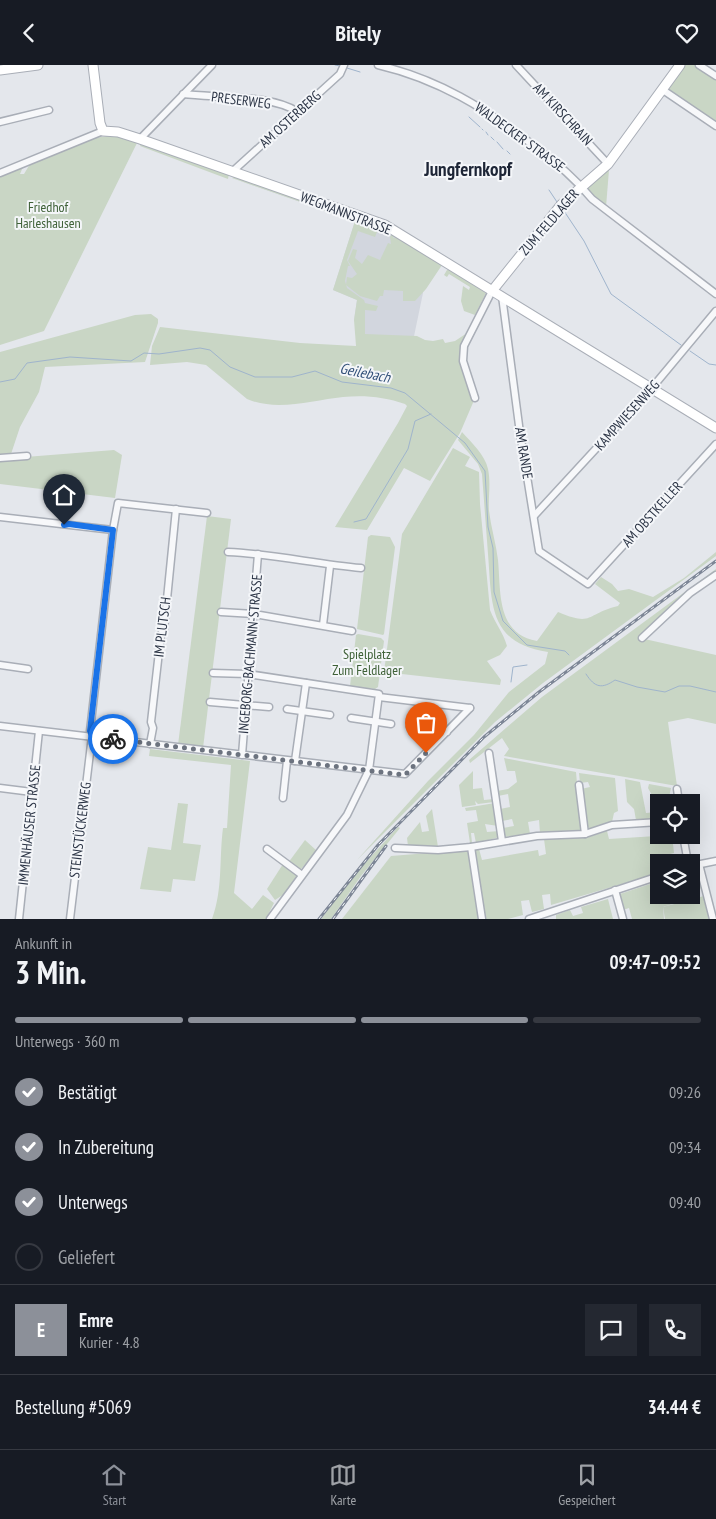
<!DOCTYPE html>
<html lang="de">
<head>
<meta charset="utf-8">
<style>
	:root { --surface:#171b24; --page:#242831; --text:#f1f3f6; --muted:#9ea1a6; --line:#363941; --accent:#8c9099 }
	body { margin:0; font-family:"PT Sans Narrow",sans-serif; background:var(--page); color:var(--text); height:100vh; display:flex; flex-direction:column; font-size:19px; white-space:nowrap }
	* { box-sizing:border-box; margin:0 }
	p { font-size:16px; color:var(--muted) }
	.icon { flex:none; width:28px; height:28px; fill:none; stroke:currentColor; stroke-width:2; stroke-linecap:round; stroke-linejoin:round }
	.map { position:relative; height:854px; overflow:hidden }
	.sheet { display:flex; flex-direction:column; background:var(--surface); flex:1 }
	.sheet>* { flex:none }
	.tools { position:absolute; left:650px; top:729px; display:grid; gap:10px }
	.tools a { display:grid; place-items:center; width:50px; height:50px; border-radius:0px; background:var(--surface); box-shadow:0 5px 20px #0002; font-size:25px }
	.pin { position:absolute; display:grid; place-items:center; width:42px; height:42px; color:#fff; margin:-51px -21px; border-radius:50% 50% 50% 0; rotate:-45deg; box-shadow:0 0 5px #0007 }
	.pin .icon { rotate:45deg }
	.courier { position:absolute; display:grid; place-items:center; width:50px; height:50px; margin:-25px; border:4px solid #1a73e8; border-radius:50%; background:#fff; color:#222; box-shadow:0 1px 6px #0007 }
	.summary em { font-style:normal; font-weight:800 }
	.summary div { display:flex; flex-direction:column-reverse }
	.summary { display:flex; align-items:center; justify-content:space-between; height:85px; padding:0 15px }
	h1 { font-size:32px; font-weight:800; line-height:38px }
	.bar { display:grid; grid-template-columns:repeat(4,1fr); gap:8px 5px; align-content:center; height:60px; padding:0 15px }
	.bar i { height:6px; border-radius:4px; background:var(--line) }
	.bar .on { background:var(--accent) }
	.bar p { grid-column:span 4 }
	.line { display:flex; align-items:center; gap:12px; padding:0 15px; border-top:1px solid var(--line) }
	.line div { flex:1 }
	.round { display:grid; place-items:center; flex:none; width:52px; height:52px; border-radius:0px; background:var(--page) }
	ol { padding:0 15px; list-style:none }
	li { display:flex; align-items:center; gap:15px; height:55px }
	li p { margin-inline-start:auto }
	li .icon { padding:5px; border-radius:50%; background:var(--accent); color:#fff; stroke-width:4 }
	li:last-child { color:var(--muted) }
	li i { width:28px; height:28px; border:2px solid var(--line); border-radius:50% }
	header { display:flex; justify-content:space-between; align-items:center; height:65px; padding:0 15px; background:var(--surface); font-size:22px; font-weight:800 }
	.tab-bar { display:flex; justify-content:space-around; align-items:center; height:70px; border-top:1px solid var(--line); background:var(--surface); font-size:14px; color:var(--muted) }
	.tab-bar a { display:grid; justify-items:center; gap:2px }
	.tab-bar .on { color:var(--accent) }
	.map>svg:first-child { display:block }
</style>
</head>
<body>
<header><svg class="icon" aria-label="back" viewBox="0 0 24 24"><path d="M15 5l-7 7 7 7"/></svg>Bitely<svg class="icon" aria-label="heart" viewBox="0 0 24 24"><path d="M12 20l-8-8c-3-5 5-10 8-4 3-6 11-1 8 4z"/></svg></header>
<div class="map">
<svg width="716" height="854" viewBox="0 0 716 854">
	<rect width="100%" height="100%" fill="#e4e7ec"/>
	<polygon fill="#d2d6de" points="232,113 379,162 398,172 423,228 413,276 364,274 354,255 357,235 333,225 355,156"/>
	<g fill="#c9d6c5">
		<polygon points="681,0 697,0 716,11 716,61 665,26"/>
		<polygon points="107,71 120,72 137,78 44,266 0,280 0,111 23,102 20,109 24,109 30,99 95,73"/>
		<polygon points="141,79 229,109 228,114 140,81"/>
		<polygon points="609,105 606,142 591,129 585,121"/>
		<path d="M234,112L361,156L360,159L363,160L365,157L366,161L370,162L371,159L373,160L372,163L376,165L377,161L379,162L375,172L358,166L347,195L350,201H348L345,216L347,223L364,235L365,238L378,241L376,246L365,245V269L417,271L425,275L433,276L443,274L445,278L455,276L467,268C456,286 470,314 475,333L460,368L430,416L404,403L367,465L335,462L398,358L407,341L405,339C385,332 365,330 343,332C313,335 277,347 247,334L206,300L187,297L150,300L152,281L160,262L300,278L356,281L354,255L357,235L333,225L355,156L232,113Z"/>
		<polygon points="392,169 395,170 393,173 398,172 442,200 426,224 415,236 403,236 403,226 384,225 383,231 380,231 377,236 360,231 346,220 347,212 352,213 357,209 348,196 353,184 357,185 355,193 362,199 368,190 380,195 388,178 391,179 390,172"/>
		<polygon points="447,205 450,205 486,228 475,250 464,246 461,236 463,221 469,225 470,222 449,209 447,212 444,210"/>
		<polygon points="151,249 158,254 158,258 145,297 45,302 39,327 20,362 11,389 0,390 0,287 135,250"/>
		<path d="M462,367C471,377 485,390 488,404C491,418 488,433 489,446C491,462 496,479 498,495C501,526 496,569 537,576L558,547C594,562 585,549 618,541L620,538L595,519L601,512L612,519L618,526L629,524L653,532L684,513L716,487V491L543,618L495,657L357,795L428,716L474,670L509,627L545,599L548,587C488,578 492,539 488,489C486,462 484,436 482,409L478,399L458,375Z"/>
		<path d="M453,383L470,392L465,401L479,407L480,439L490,545C495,558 503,567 507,581L500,590L487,596L501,615L500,620L384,607L402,469Z"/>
		<polygon points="114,385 122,390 115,433 0,419 0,394"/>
		<polygon points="207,451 231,454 203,683 178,680"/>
		<polygon points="371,470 390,472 395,482 384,569 383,570 357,564 368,472"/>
		<polygon points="716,504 716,507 640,573 716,590 716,659 688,653 668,657 677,721 504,691 509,684 502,673 470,698 469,695 542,632"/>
		<polygon points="358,569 381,573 384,576 378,622 375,624 350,621 356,570"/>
		<path d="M150,684L250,696L234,828L252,844L263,830L274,838L266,854H212C223,824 219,794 223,763H227L231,700L149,691Z"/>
		<polygon points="504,693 576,707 581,764 579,767 540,768 539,755 528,757 530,769 504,772 503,763 514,761 512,754 502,756 500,744 510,742 508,729 498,731 497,726 508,724 517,717 515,706 507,706"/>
		<polygon points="473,706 473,724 482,723 484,735 494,734 494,737 478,739 475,736 476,740 462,742 459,720"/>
		<polygon points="579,708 615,713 618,746 614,748 612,757 591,764 586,761 581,724 590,722 588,717 580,718"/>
		<polygon points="625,714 640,717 646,748 657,747 658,753 636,755 634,744 627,737"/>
		<polygon points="649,719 671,723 668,737 659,738 659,743 648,723"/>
		<polygon points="178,738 188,739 183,778 201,780 195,816 173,814 171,827 140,824 148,782 171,785"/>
		<polygon points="495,738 498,761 485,759 487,767 499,766 500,772 476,778 474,768 471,768 472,778 470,778 467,758 478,756 476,745 466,746 465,743"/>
		<polygon points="432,744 438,782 408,781 407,773 420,757 422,767 429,766 426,751"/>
		<polygon points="398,762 400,763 361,811 331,854 321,854 354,810"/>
		<polygon points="607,766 609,774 672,770 674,788 666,790 666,797 659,797 659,808 551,840 550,829 542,830 544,844 532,847 529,835 521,836 523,850 508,854 486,854 475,787 477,784 479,784 482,795 538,785 539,791 546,789 544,774 586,773"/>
		<polygon points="305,775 317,786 300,805 288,798"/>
		<polygon points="466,785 469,788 479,854 342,854 391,791"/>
		<polygon points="283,799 296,809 297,812 286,828 275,835 267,824"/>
		<polygon points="697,805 702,823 693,826 694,832 663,842 664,854 632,854 629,843 623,845 620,829 659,816 659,830 691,830 691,806"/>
		<polygon points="704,831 709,854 665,854 663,842"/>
		<polygon points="608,834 613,854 556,854 556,850 570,845 573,851 583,848 581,842"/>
	</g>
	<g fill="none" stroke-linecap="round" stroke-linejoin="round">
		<g stroke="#9fb4cc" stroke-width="1">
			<polyline points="335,0 340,1"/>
			<polyline points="347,3 360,7"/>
			<polyline points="469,52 480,62"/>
			<polyline points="482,64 483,65"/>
			<polyline points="486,67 488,70"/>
			<polyline points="491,72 494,75"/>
			<polyline points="497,77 503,84"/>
			<polyline points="507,86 510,89"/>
			<polyline points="549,125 557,137"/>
			<polyline points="564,146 584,176 611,229 681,280"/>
			<polyline points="690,286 709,299 716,300"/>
			<polyline points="0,317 15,314 27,298 70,292 131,296 144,288 159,289 200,283 210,285 230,302 255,312 292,312 315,306 342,317 391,323 405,328 465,378 485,406 488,462 493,483 494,527 503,556 527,580 565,586 569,590"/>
			<polyline points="354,457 366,454 408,384 415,356 431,349"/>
			<path d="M586,609C595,623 602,624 615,615L637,622L665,627L679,621H690L716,627"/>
			<polyline points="511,617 513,602 527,600"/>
		</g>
		<g stroke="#a9aeb7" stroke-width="9">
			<g id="street">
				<path d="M378,0C438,14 485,43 533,80C557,99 573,111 592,134L716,229"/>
				<polyline points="516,0 608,99"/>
				<polyline points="699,0 716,11"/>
				<polyline points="663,25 716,61"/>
				<path d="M183,29C215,33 271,29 298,47"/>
				<polyline points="0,57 49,45"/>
				<polyline points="140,74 212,0"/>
				<polyline points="233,106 340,9 344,0"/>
				<polyline points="0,108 103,66"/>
				<polyline points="502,231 520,368 539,486 588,519 716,379"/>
				<polyline points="475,333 463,296 464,281 492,226"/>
				<polyline points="0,393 27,391"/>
				<polyline points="534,451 651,324 716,246"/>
				<polyline points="0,452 113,465"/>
				<path d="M228,487C273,489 316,499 361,503"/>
				<polyline points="221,547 254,549 352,566"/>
				<polyline points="323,560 330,501"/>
				<polyline points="642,573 690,528 716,510"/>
				<polyline points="0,600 28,604"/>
				<polyline points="213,608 248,609 379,629 369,705 347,750 270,854"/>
				<polyline points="379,632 470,643"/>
				<polyline points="210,637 269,642"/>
				<polyline points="287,644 330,650"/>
				<polyline points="351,653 391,659"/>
				<polyline points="0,661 405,709 470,643"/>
				<polyline points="410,662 447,667"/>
				<polyline points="150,679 153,663 151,657 161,569 164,564 176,444"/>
				<polyline points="489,688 502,776"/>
				<polyline points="242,690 258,489"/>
				<polyline points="295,696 306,618"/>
				<polyline points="579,720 585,769"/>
				<polyline points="0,723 32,727"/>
				<polyline points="677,724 679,738"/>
				<polyline points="283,733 287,696"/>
				<polyline points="683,770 688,798"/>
				<polyline points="471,782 482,854"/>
				<polyline points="395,783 438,785 471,782 537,771 585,769 612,760 659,757"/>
				<polyline points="267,784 302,810"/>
				<polyline points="699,799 713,854"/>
				<polyline points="691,801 716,796"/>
				<polyline points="615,825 623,854"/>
				<polyline points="19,854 39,666"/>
				<polyline points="70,854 92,671 90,666 113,465 118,438 207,448"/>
				<polyline points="529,854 659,811"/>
			</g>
		</g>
		<g stroke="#a9aeb7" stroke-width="11">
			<g id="secondary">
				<polyline points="93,0 100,58 103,66 118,67 140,74 385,160 716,363"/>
				<polyline points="0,5 38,0"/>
				<polyline points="492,226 561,140 608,99 680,0"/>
			</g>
		</g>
		<use href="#street" stroke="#f7f8fa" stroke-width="6"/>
		<use href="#secondary" stroke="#fff" stroke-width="9"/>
		<g stroke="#7d8696" stroke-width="3">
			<g id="rail">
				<polyline points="319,854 378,780 484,672 539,627 716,496"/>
				<polyline points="333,854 386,781"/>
			</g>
		</g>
		<use href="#rail" stroke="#f4f6f9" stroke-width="1" stroke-dasharray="4" stroke-linecap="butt"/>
	</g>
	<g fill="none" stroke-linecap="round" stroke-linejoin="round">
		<polyline stroke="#6c737f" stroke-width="5" stroke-dasharray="0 9" points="113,674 405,710 426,688"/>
		<polyline stroke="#1a73e8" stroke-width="6" points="64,460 69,459 113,465 90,666 92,671 113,674"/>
	</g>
	<g text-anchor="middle" stroke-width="4" stroke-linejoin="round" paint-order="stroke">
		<g font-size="14" fill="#2b3445" stroke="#f4f6f9">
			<text transform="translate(241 35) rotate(7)" y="5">PRESERWEG</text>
			<text transform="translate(563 49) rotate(47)" y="5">AM KIRSCHRAIN</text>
			<text transform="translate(290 54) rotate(-42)" y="5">AM OSTERBERG</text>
			<text transform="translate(520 72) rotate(36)" y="5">WALDECKER STRASSE</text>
			<text transform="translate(346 148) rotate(21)" y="5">WEGMANNSTRASSE</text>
			<text transform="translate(549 157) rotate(-49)" y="5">ZUM FELDLAGER</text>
			<text transform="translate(627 350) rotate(-48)" y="5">KAMPWIESENWEG</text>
			<text transform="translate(524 388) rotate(81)" y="5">AM RANDE</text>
			<text transform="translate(652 449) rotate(-48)" y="5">AM OBSTKELLER</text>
			<text transform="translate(162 562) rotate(-83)" y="5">IM PLUTSCH</text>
			<text transform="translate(250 589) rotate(-85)" y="5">INGEBORG-BACHMANN-STRASSE</text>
			<text transform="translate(29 760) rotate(-84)" y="5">IMMENHÄUSER STRASSE</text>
			<text transform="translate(80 765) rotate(-83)" y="5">STEINSTÜCKERWEG</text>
		</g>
		<g font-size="14" fill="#3f6138" stroke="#f4f6f9">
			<text x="48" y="147">Friedhof<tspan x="48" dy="16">Harleshausen</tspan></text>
			<text x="367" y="594">Spielplatz<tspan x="367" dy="16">Zum Feldlager</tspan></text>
		</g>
		<g font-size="15" font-style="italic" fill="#34527a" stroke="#f4f6f9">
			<text transform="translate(365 308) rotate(11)" y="5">Geilebach</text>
		</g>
		<g font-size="19" font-weight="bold" fill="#1d2536" stroke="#f4f6f9">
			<text x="468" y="111">Jungfernkopf</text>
		</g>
	</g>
</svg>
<div class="tools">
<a><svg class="icon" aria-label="locate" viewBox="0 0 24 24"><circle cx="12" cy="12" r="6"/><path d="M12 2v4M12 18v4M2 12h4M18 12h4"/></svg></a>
<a><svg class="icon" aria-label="layers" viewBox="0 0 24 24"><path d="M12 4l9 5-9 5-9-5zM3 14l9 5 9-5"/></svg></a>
</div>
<div class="pin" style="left:426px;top:688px;background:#ea580c"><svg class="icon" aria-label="bag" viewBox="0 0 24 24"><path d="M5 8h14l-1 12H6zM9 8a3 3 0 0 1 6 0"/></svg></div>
<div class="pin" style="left:64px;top:460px;background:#1f2937"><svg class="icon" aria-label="home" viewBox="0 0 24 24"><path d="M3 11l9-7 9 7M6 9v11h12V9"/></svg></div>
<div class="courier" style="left:113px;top:674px"><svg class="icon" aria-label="bike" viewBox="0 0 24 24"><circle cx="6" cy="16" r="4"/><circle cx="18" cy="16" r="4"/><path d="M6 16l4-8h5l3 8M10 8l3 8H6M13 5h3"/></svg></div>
</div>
<section class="sheet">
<div class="summary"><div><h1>3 Min.</h1><p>Ankunft in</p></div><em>09:47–09:52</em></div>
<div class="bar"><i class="on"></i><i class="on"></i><i class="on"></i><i></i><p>Unterwegs · 360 m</p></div>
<ol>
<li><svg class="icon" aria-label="check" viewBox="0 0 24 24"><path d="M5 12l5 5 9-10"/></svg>Bestätigt<p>09:26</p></li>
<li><svg class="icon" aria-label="check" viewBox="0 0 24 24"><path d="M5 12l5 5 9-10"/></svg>In Zubereitung<p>09:34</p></li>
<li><svg class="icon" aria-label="check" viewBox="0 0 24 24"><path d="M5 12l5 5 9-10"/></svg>Unterwegs<p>09:40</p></li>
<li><i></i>Geliefert</li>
</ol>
<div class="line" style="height:90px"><b class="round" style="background:var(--accent);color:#fff">E</b><div><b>Emre</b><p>Kurier · 4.8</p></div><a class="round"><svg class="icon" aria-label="chat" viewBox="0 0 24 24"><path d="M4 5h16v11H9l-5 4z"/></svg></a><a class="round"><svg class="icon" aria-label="phone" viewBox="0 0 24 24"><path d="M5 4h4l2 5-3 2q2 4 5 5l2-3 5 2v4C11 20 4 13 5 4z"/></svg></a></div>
<div class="line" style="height:65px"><div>Bestellung #5069</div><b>34.44 €</b></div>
</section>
<nav class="tab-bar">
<a class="on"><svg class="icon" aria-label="home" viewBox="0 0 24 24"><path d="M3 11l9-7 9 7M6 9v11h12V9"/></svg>Start</a>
<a><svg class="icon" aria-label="map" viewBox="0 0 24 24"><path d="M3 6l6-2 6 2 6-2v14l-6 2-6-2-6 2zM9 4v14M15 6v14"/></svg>Karte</a>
<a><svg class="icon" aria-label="saved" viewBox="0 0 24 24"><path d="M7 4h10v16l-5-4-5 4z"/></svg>Gespeichert</a>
</nav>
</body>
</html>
